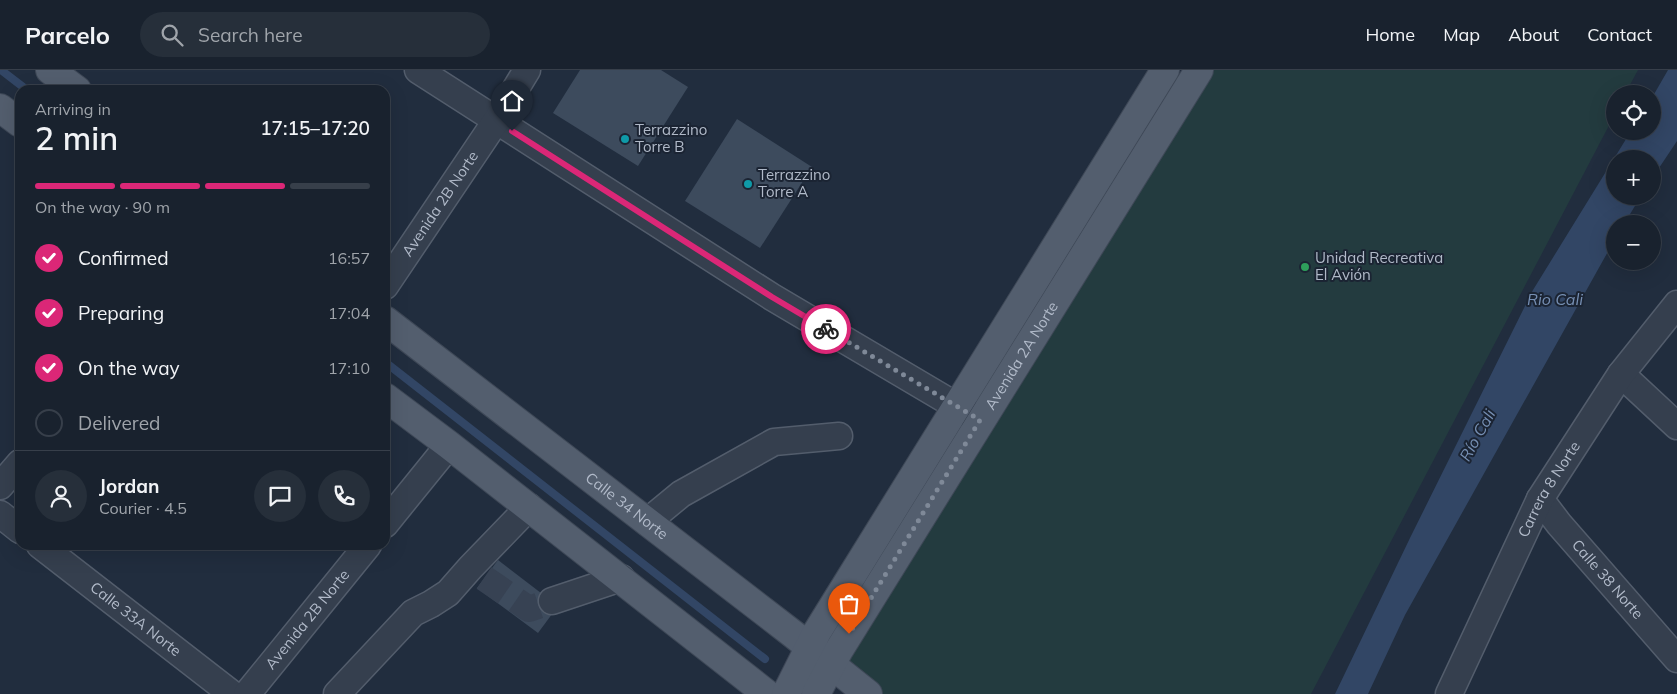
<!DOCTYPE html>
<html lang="en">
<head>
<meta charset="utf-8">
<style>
	:root { --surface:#19222e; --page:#262f3a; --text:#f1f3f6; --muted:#9fa4aa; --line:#373f4a; --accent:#db2777 }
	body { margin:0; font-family:Mulish,sans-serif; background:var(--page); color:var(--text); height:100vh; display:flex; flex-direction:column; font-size:19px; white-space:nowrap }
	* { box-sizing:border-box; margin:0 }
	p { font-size:16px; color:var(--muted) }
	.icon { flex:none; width:28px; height:28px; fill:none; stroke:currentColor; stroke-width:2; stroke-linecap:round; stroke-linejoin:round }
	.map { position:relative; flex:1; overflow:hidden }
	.drawer { position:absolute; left:15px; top:15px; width:375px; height:465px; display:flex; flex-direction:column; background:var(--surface); border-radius:15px; box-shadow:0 5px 20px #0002,0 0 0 1px var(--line) }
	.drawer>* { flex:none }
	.buttons { position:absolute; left:1606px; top:15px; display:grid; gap:10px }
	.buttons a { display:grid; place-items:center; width:55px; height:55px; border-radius:50%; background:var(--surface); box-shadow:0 5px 20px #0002,0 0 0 1px var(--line); font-size:25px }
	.pin { position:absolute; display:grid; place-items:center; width:42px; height:42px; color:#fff; margin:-51px -21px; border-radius:50% 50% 50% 0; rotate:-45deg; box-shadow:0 0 5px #0007 }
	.pin .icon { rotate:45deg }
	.courier { position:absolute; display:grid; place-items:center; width:50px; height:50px; margin:-25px; border:4px solid #db2777; border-radius:50%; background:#fff; color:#222; box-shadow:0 1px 6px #0007 }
	.summary em { font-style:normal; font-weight:600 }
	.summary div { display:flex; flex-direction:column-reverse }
	.summary { display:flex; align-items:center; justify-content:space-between; height:85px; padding:0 20px }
	h1 { font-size:32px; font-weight:600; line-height:38px }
	.bar { display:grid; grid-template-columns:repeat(4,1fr); gap:8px 5px; align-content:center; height:60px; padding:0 20px }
	.bar i { height:6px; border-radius:4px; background:var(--line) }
	.bar .on { background:var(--accent) }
	.bar p { grid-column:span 4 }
	.line { display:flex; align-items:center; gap:12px; padding:0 20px; border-top:1px solid var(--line) }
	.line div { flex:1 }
	.round { display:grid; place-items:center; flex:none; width:52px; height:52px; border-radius:26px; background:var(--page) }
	ol { padding:0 20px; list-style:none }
	li { display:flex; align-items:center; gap:15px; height:55px }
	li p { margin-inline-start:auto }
	li .icon { padding:5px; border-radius:50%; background:var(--accent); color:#fff; stroke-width:4 }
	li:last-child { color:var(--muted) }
	li i { width:28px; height:28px; border:2px solid var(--line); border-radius:50% }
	header { display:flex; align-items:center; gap:30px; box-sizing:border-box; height:70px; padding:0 25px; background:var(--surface); border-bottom:1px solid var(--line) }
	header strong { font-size:24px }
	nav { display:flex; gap:28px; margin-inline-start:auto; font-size:18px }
	.search { width:350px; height:45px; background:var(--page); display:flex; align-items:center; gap:12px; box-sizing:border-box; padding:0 18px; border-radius:28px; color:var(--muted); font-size:19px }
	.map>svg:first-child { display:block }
</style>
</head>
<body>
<header>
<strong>Parcelo</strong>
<div class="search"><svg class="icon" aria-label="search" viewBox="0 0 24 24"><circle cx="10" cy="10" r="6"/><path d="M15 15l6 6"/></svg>Search here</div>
<nav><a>Home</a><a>Map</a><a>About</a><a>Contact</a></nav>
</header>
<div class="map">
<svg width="1677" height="624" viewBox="0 0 1677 624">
	<rect width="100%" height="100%" fill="#212d3e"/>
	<polygon fill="#233b3f" points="1199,0 1638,0 1625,24 1615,24 1615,44 1311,624 868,624 839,580"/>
	<polygon fill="#324665" points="1668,0 1677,0 1677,71 1653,107 1652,89 1615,89 1615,126 1641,126 1624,154 1615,154 1615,169 1405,545 1368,624 1335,624 1410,468 1533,220 1631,61 1652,61 1653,26"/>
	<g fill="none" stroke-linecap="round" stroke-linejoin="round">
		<g stroke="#324665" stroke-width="8">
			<polyline points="1,0 27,20"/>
			<polyline points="385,292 765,589"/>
		</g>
	</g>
	<g fill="#3d4b5d">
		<polygon points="580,0 661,0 688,17 638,96 553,43"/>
		<polygon points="737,49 812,97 760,178 685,131"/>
		<polygon points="498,490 558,536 538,563 477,518"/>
	</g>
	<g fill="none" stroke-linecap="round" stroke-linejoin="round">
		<polyline stroke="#374253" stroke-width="26" stroke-dasharray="26 13" stroke-linecap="butt" points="484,508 529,539 552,531"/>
		<g stroke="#535d6c" stroke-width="29">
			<g id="minor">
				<polyline points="418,0 772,227 975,347"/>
				<path id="s1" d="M385,216L496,51L527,0"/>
				<polyline points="1621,304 1677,356"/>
				<polyline points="0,416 20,393"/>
				<path id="s2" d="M1540,429L1559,454L1677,589"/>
				<polyline points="0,444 20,460"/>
				<polyline points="647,452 681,424 774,372 839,366"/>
				<polyline points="385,454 449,375"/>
				<path id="s3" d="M40,475L232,624"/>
				<polyline points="552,531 621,508"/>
				<path id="s4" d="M247,624L368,475"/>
				<polyline points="337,624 413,543 431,534 448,523 470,498 529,437"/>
				<path id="s5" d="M1449,624L1540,429L1621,304L1677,234"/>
			</g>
		</g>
		<g stroke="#3e4857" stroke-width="30">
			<g id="major">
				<polyline points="50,0 77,20"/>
				<polyline points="0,38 20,53"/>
				<path id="s6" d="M385,250L793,564L868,624"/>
				<polyline points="385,327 449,375 767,624"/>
				<polyline points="786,624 817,562 1165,0"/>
				<path id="s7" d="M816,624L839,580L1199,0"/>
			</g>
		</g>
		<use href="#minor" stroke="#353f4e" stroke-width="26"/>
		<use href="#major" stroke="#535e6e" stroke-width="28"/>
	</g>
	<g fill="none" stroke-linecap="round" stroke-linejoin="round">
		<polyline stroke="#7f8998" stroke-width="5" stroke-dasharray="0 9" points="826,259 980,350 849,564"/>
		<polyline stroke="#db2777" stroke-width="6" points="512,61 772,227 826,259"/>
	</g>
	<g fill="#0f9aa8" stroke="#1b2433" stroke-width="2">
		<circle cx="625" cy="69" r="5"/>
		<circle cx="748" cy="114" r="5"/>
	</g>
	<circle fill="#2e9e5b" stroke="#1b2433" stroke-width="2" cx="1305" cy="197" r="5"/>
	<g text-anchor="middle" stroke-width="4" stroke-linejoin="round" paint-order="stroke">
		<g font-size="15" fill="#b1bac9" stroke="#1b2433" text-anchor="start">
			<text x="635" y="65">Terrazzino<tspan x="635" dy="17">Torre B</tspan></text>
			<text x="758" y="110">Terrazzino<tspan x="758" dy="17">Torre A</tspan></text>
			<text x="1315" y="193">Unidad Recreativa<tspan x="1315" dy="17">El Avión</tspan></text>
		</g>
		<g font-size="15" fill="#b1bac9" stroke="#1b2433">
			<text dy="5" stroke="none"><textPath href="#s1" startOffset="99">Avenida 2B Norte</textPath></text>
			<text dy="5" stroke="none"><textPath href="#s7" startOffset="396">Avenida 2A Norte</textPath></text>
			<text dy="5" stroke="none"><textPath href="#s5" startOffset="228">Carrera 8 Norte</textPath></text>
			<text dy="5" stroke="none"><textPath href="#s6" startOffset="305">Calle 34 Norte</textPath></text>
			<text dy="5" stroke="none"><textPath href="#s2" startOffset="105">Calle 38 Norte</textPath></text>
			<text dy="5" stroke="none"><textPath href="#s3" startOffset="121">Calle 33A Norte</textPath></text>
			<text dy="5" stroke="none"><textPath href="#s4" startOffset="96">Avenida 2B Norte</textPath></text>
		</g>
		<g font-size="16" font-style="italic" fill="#768fb3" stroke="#1b2433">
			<text x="1555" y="235">Rio Cali</text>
			<text transform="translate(1477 365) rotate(-61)" y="6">Río Cali</text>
		</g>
	</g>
</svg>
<div class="buttons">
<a><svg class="icon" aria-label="locate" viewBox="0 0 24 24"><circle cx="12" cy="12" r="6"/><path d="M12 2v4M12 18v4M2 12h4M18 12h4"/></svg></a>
<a>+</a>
<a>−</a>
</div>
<div class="pin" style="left:849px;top:564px;background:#ea580c"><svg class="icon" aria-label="bag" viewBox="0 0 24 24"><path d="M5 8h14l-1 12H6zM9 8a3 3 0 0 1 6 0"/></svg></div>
<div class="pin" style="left:512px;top:61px;background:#1f2937"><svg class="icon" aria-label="home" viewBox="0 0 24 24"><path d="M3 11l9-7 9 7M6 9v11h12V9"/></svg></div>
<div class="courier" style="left:826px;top:259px"><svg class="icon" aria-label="bike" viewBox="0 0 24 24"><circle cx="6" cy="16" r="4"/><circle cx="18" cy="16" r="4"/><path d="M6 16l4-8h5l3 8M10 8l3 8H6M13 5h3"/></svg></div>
<section class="drawer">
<div class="summary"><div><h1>2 min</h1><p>Arriving in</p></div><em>17:15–17:20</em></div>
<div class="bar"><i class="on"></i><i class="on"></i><i class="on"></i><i></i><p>On the way · 90 m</p></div>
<ol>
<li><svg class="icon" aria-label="check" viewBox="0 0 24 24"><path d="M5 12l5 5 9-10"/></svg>Confirmed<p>16:57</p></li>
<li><svg class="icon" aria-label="check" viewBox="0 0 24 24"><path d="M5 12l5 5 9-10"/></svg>Preparing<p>17:04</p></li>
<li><svg class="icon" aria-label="check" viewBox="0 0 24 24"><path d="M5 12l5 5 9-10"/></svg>On the way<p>17:10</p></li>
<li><i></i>Delivered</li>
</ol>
<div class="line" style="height:90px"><a class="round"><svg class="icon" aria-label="person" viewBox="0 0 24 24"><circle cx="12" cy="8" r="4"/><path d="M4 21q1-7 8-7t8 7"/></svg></a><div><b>Jordan</b><p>Courier · 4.5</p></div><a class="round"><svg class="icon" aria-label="chat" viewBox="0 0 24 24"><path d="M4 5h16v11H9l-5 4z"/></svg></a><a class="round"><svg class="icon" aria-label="phone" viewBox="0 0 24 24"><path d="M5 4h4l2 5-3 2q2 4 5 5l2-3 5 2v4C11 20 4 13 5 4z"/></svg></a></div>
</section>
</div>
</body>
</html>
